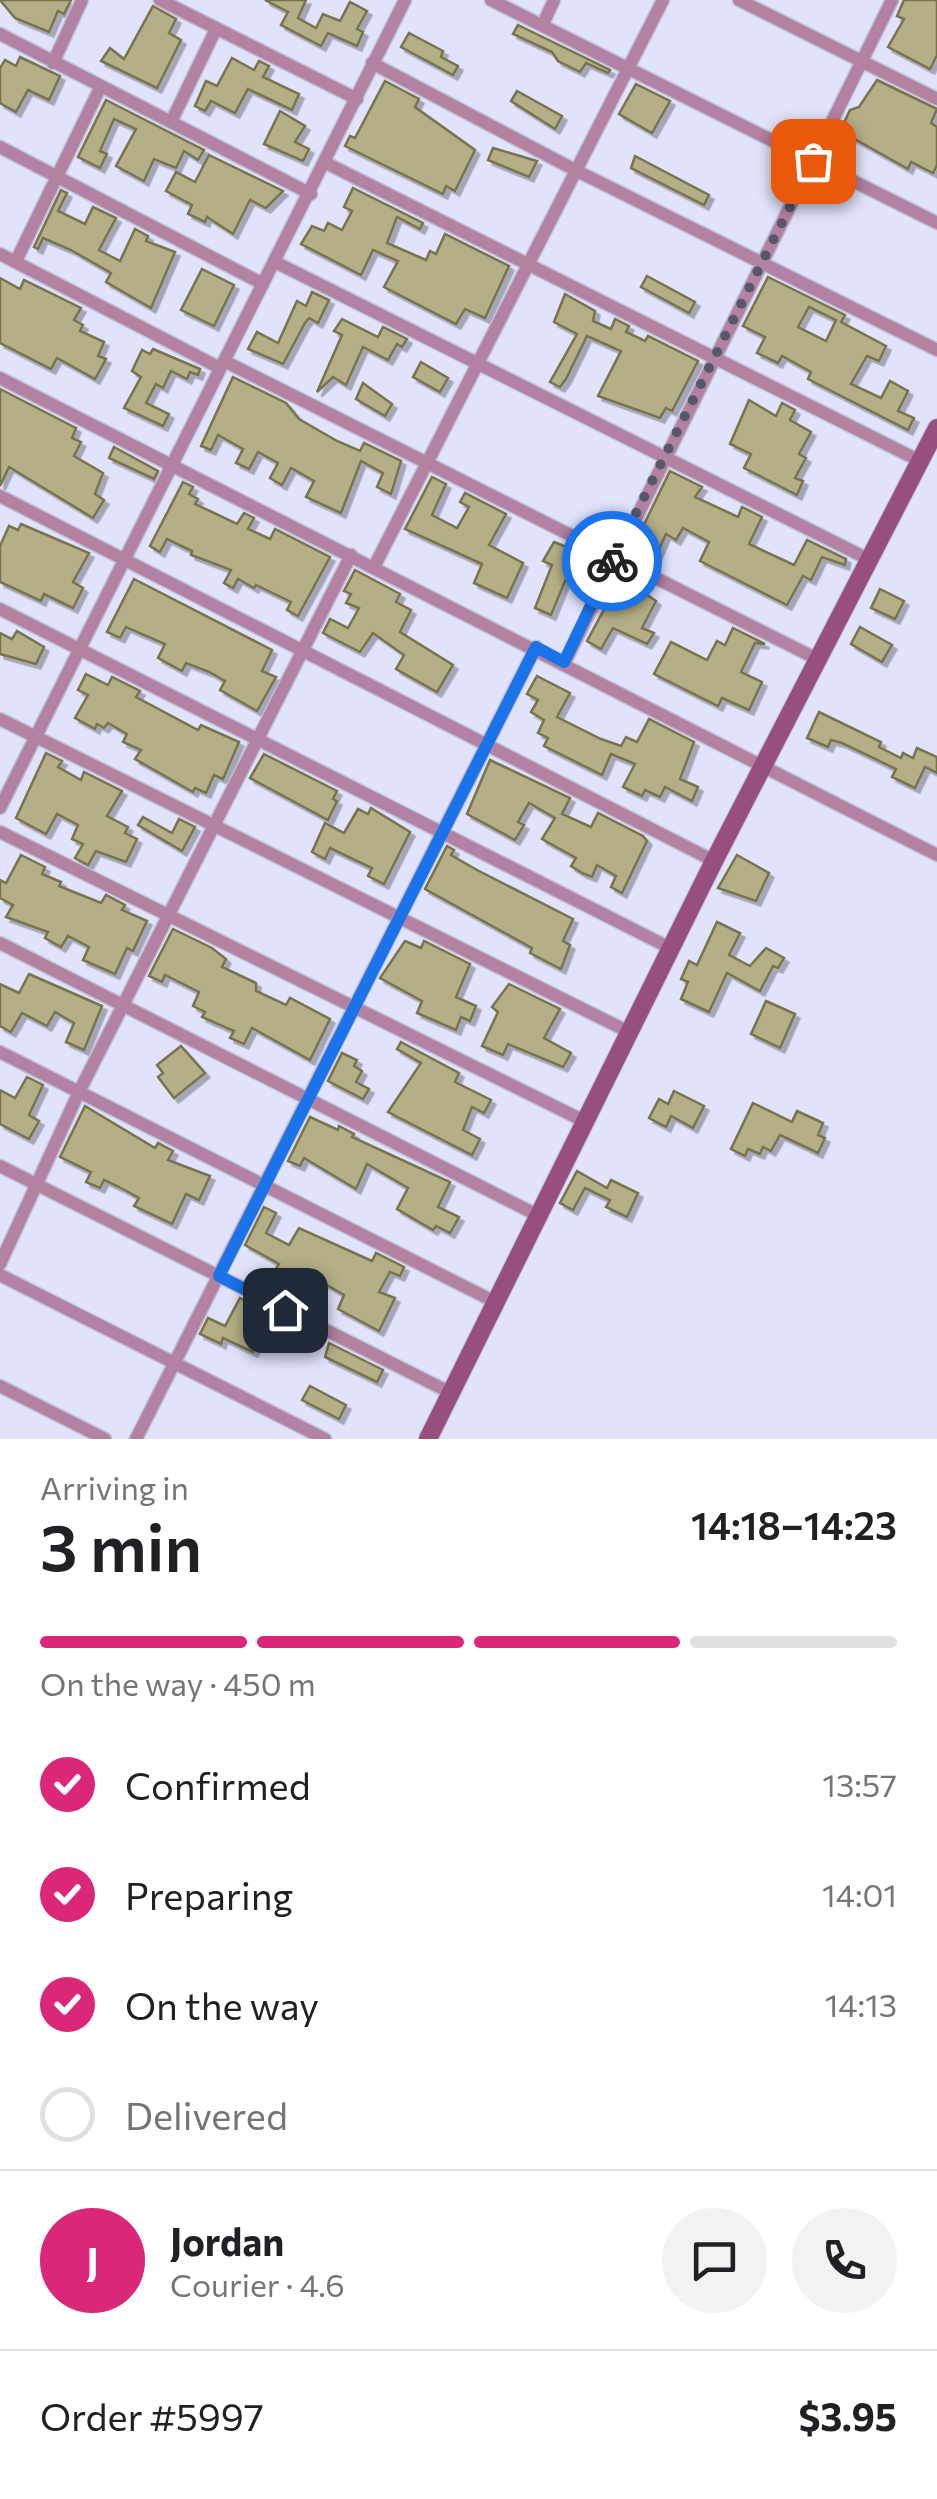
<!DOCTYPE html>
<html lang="en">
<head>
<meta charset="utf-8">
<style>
	:root { --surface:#fff; --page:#f2f2f2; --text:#202124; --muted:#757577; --line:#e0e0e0; --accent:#db2777 }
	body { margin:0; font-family:Commissioner,sans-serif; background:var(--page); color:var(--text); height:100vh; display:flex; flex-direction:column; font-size:38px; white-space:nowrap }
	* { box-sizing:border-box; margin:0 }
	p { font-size:32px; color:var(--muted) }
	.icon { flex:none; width:55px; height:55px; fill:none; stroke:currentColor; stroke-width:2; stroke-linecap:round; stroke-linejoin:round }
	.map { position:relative; height:1439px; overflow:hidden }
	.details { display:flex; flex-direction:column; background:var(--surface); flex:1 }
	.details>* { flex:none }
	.pin { position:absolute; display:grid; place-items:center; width:85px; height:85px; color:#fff; margin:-42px; border-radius:20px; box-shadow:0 5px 15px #0006 }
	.courier { position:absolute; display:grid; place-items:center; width:100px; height:100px; margin:-50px; border:8px solid #1a73e8; border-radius:50%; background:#fff; color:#222; box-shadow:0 2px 12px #0007 }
	.overview em { font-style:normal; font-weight:600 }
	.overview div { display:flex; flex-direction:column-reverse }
	.overview { display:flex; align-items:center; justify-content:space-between; height:170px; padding:0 40px }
	h1 { font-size:65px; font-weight:600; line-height:75px }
	.bar { display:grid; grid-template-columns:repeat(4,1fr); gap:15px 10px; align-content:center; height:120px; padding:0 40px }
	.bar i { height:12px; border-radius:8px; background:var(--line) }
	.bar .current { background:var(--accent) }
	.bar p { grid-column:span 4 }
	.line { display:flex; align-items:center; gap:25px; padding:0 40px; border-top:2px solid var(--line) }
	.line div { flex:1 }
	.round { display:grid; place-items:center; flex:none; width:105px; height:105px; border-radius:52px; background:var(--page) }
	ol { padding:0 40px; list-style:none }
	li { display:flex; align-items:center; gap:30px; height:110px }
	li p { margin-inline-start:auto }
	li .icon { padding:10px; border-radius:50%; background:var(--accent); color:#fff; stroke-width:4 }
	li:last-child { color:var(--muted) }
	li i { width:55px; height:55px; border:5px solid var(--line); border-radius:50% }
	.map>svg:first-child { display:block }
</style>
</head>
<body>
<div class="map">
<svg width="937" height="1439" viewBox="0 0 937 1439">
	<defs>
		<filter id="shadow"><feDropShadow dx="4.5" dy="4.5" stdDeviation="0" flood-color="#0004"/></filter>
	</defs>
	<rect width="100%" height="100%" fill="#e0e3fb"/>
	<g fill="#b5af87" stroke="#78724d" stroke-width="2.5" fill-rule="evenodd" filter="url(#shadow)">
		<polygon points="0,0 71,0 64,14 58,11 49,32 15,18"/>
		<polygon points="265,0 306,0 298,18 316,28 323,14 340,21 350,2 367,11 357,29 363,32 357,46 328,33 321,46 281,25 288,12"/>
		<polygon points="904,0 937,0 937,55 930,69 888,47 904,19 897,16"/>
		<polygon points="153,6 176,19 169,33 181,40 157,88 101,61 110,48 124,59"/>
		<polygon points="518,25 610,70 608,73 586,63 580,72 558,61 552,52 513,34"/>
		<polygon points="409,33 443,51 441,57 458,66 453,75 401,47"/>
		<polygon points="20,57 60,76 49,100 28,90 16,112 0,103 0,68 5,60 16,66"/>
		<polygon points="232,58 254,70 259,61 269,66 263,77 299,94 292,110 248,89 235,113 211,101 205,111 195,106 206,81 217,86"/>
		<polygon points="877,80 937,109 931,123 937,127 937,165 933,173 911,162 908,169 851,137 846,147 835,142 850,110 859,107"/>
		<polygon points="385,81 419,99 415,107 475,150 455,191 446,186 443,194 345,146 350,136 355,138"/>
		<polygon points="636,84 670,101 652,133 619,114"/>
		<polygon points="517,91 562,116 555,129 511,101"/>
		<polygon points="106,100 204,150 198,160 184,151 176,168 154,159 144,181 116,166 136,129 114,119 100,151 107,154 100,168 78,157"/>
		<polygon points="280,111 305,126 295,142 309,149 303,161 264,144"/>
		<polygon points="493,148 537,161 529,177 488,160"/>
		<polygon points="209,155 283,191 266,208 250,200 233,234 207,217 205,222 188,214 192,205 166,191 176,172 195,182"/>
		<polygon points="635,156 709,195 704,205 631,168"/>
		<polygon points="353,188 423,223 420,229 397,217 387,243 426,260 430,251 436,254 445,234 509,266 485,318 465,309 456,324 384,287 398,261 373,250 361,275 301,244 312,226 324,231 328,223 342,230 352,211 344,207"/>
		<polygon points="61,190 67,193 58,211 85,224 93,207 116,218 99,250 120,261 135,229 148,236 146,241 175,252 151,308 106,282 111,273 71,250 43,238 38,249 34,247"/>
		<polygon points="202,269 234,285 214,326 181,310"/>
		<polygon points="647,276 695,302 689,313 641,287"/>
		<path d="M768,277L845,315L841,322L886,346L879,361L867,356L851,384L881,398L890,381L908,391L898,411L914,418L908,430L808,379L811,372L782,356L778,363L757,353L765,337L743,326ZM809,307L836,320L826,341L798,327Z"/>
		<polygon points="0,278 20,289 24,280 81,308 74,320 83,325 80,331 104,342 98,356 106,359 95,379 57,358 51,369 0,343"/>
		<polygon points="312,292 329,300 318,323 309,318 305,323 283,364 248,349 257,332 278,343 297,301 306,306"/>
		<polygon points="565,294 595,311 593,321 611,329 615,319 629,326 626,332 645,341 648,336 698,361 672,411 666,408 660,418 598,396 621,351 587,336 566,379 560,387 550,382 577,334 554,322"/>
		<polygon points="342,319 378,337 383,327 407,339 402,347 397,344 388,360 363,347 346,385 333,377 317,392 342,335 334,331"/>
		<polygon points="153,349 200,369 198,375 190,372 187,379 171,371 163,388 156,384 146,403 169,414 163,426 124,408 141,377 132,371 142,350 150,354"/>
		<polygon points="421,362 448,378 440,392 413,377"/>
		<polygon points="233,377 286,403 299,419 337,441 360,451 364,443 401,461 391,494 377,487 383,473 361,461 341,513 306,497 314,481 291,468 282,485 270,478 278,463 258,452 249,469 236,463 243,449 218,435 211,450 201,446"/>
		<polygon points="363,383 392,404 385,416 356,399"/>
		<polygon points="0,389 76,428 72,438 81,442 74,456 103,473 95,494 104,500 93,518 9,467 0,486"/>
		<polygon points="749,400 776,416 782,403 795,410 790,420 811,432 799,454 806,458 795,478 803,481 797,495 744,468 751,454 730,444"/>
		<polygon points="114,447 158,471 154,479 109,458"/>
		<polygon points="670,471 702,487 695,497 738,517 742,507 762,517 749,544 794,565 807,540 846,559 845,565 822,557 811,580 803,576 787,605 700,561 709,542 683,528 676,540 666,534 657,554 635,543"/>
		<polygon points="432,477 446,484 432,515 457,528 469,507 460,502 465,493 506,514 489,545 523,563 507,598 474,583 482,564 405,529"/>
		<polygon points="183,482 193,487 189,494 198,499 195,504 237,524 244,513 254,518 248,529 270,539 275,529 330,557 298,616 287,610 291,602 256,585 254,588 238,579 233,588 224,583 231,570 191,555 192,551 167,539 160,552 150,546"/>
		<polygon points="21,524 89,553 73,582 83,588 73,608 44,594 41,601 0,582 0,546 9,526 18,530"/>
		<polygon points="554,542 596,559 590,571 572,564 551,615 535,608 552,565 543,561"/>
		<polygon points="355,570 400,594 396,602 411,610 400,632 453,665 437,692 396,669 404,655 373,633 360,652 323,633 330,619 348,628 359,608 346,603 351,594 344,591"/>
		<polygon points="134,579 272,650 262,671 276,677 257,711 220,690 225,681 209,672 186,663 182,671 158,658 165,644 126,627 120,638 107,632"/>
		<polygon points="628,582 656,601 642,628 654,633 647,644 613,628 601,649 587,641 606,606 612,609"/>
		<polygon points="880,589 904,601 895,619 871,608"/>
		<polygon points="860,627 892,645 882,662 851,644"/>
		<polygon points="733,628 765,644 755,643 741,672 762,682 749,710 722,698 718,706 654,674 671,642 707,660 717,641 725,645"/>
		<polygon points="17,631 44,647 36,664 0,654 0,633 12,639"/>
		<polygon points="86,674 108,685 112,677 140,691 136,697 198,730 201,725 239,742 223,779 214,775 206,793 195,788 193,792 135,759 141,750 123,742 127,734 108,723 104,728 97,724 95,729 75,718 88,695 78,690"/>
		<polygon points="537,676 570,693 557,717 601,739 621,746 626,737 637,742 649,719 694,742 680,779 698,787 692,801 665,787 660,797 645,790 642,796 623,787 635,764 611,754 602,775 544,746 548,738 538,733 544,720 531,712 538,700 527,694"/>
		<polygon points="819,712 881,742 879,747 901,758 903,753 913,758 917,748 937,757 937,773 925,767 915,788 892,777 896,769 842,743 831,740 828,747 807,738"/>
		<polygon points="46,753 62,761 58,767 81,780 84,772 122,791 107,816 128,827 125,833 137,839 126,862 96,851 88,865 75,858 83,844 72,839 78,825 57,814 46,834 16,818"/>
		<polygon points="264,754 337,791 333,799 337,801 328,820 250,778"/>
		<polygon points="490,760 570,798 562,814 591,827 598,813 643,836 647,841 622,893 611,887 616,876 597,865 592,877 582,873 571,866 576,858 542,839 555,818 529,803 518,822 524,825 515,840 467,814"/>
		<polygon points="371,808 410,832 384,884 368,876 372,868 330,848 325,859 312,852 325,823 344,833 358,809 368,814"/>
		<polygon points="143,817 172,833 179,819 195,827 182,851 138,825"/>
		<polygon points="447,846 454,850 451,855 477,870 573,919 563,941 570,945 561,969 530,953 532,948 425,889"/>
		<polygon points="21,855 45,867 42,874 61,882 59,886 101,903 106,895 125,905 122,910 147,921 133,951 127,948 115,974 83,960 89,947 68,936 61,947 45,938 48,932 6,917 13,905 0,898 0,880 6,883"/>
		<polygon points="737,855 769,873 756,901 718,888"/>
		<polygon points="717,922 740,933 729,955 750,966 766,948 784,958 778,968 773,966 760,991 727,973 709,1012 681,999 688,982 681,979 689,961 697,965"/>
		<polygon points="173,929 212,948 226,959 222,967 256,983 256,991 286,1005 290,998 330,1019 310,1060 252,1028 244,1044 230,1038 234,1031 202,1017 205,1012 193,1006 199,992 165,975 162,982 149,976"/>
		<polygon points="405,941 421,948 424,941 470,964 456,997 476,1006 470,1021 461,1017 456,1030 417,1013 422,1001 380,978"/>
		<polygon points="29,974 102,1006 84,1050 66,1042 74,1023 55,1012 47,1026 22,1013 11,1032 0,1026 0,984 19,993"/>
		<polygon points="509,984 560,1009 544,1038 571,1053 563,1067 508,1044 503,1055 482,1046 498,1012 492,1007"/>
		<polygon points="766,1001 795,1014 780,1048 751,1034"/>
		<polygon points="401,1042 459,1073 455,1082 491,1100 484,1113 472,1107 463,1130 480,1139 472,1155 388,1112 421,1063 397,1049"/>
		<polygon points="181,1046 205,1073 174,1098 158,1077 163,1073 157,1065"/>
		<polygon points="342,1053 357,1060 354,1066 362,1071 356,1082 369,1089 363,1099 328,1081"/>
		<polygon points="27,1077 43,1085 29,1115 39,1121 29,1139 0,1124 0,1090 15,1098"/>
		<polygon points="674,1091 704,1106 693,1128 671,1116 666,1127 649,1118 659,1099 668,1104"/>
		<polygon points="753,1103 792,1122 797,1111 823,1123 818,1135 825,1138 818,1153 780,1135 771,1151 763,1147 760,1154 748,1149 745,1156 731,1149"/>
		<polygon points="85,1106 155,1148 158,1143 173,1151 168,1160 210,1176 199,1200 186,1194 172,1224 134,1206 139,1198 119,1187 104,1180 100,1188 86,1182 91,1172 60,1157"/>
		<polygon points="310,1117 338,1130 339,1126 354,1134 352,1137 450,1182 438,1207 459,1217 450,1233 436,1226 433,1230 397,1209 408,1188 367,1164 356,1189 304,1158 300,1166 288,1161"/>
		<polygon points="577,1171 607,1188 611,1180 638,1193 627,1217 606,1207 610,1200 585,1188 573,1210 560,1203"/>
		<polygon points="264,1207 276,1213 266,1233 289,1245 299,1228 372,1261 376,1253 404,1267 400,1276 390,1272 379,1292 395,1298 379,1331 338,1309 344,1295 325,1284 297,1271 292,1279 286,1275 282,1282 271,1276 279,1264 245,1245"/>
		<polygon points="240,1298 252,1304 249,1309 289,1323 281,1345 261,1337 253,1352 223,1338 221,1344 200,1334 208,1318 225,1326"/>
		<polygon points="329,1343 383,1370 377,1382 325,1357"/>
		<polygon points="310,1386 346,1405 339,1419 302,1400"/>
	</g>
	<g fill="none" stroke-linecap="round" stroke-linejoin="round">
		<g stroke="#bec1d7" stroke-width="15">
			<g id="minor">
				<polyline points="160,0 357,99"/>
				<polyline points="491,0 937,223"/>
				<polyline points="739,0 937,99"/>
				<polyline points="543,24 554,0"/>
				<polyline points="0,34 311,194"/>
				<polyline points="53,63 82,0"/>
				<polyline points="372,63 575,170 937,350"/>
				<polyline points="172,120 216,29"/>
				<polyline points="0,147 263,284"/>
				<polyline points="326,163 920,461"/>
				<polyline points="0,254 220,368"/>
				<polyline points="16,261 100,88"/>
				<polyline points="275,262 870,560"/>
				<polyline points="224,361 819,660"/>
				<polyline points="0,378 937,855"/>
				<polyline points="0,496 714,861"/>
				<polyline points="374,567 663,0"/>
				<polyline points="0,609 672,949"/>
				<polyline points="565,662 892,0"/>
				<polyline points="0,719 631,1033"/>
				<polyline points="0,808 405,0"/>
				<polyline points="0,832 586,1122"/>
				<polyline points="0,943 541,1217"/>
				<polyline points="0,1052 497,1303"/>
				<polyline points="0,1166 449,1392"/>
				<polyline points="0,1264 79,1092 351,555"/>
				<polyline points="0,1275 325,1439"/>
				<polyline points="0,1386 105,1439"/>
				<polyline points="136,1439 536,647"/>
			</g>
		</g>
		<g stroke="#bec1d7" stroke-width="20">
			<polyline id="secondary" points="428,1439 714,861 937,428"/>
		</g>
		<use href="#minor" stroke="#b381a1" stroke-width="12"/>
		<use href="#secondary" stroke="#974f81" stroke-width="18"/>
	</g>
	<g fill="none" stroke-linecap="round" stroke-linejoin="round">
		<polyline stroke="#565869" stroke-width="10" stroke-dasharray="0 18" points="612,561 813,161"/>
		<polyline stroke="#1a73e8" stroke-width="12" points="285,1310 219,1276 536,647 564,662 612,561"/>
	</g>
</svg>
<div class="pin" style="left:813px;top:161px;background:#ea580c"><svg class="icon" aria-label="bag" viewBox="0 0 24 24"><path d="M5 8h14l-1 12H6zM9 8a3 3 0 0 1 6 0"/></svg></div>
<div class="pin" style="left:285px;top:1310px;background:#1f2937"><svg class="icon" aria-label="home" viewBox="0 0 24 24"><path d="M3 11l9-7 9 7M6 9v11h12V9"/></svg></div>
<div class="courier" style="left:612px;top:561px"><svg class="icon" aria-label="bike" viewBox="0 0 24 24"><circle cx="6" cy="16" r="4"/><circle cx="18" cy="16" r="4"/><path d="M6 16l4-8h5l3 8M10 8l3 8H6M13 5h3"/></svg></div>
</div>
<section class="details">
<div class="overview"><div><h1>3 min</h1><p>Arriving in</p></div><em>14:18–14:23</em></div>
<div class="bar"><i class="current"></i><i class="current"></i><i class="current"></i><i></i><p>On the way · 450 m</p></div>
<ol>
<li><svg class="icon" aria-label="check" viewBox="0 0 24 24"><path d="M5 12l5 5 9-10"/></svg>Confirmed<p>13:57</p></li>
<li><svg class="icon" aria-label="check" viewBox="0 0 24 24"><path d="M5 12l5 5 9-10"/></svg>Preparing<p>14:01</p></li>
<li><svg class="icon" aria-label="check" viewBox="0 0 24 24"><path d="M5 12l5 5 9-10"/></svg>On the way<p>14:13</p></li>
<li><i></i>Delivered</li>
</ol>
<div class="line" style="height:180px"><b class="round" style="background:var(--accent);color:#fff">J</b><div><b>Jordan</b><p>Courier · 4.6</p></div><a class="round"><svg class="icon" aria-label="chat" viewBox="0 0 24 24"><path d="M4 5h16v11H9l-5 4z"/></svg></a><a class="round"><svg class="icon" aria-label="phone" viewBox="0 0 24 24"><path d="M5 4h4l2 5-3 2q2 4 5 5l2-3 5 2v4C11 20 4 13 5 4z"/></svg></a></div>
<div class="line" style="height:130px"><div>Order #5997</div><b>$3.95</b></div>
</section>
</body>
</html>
